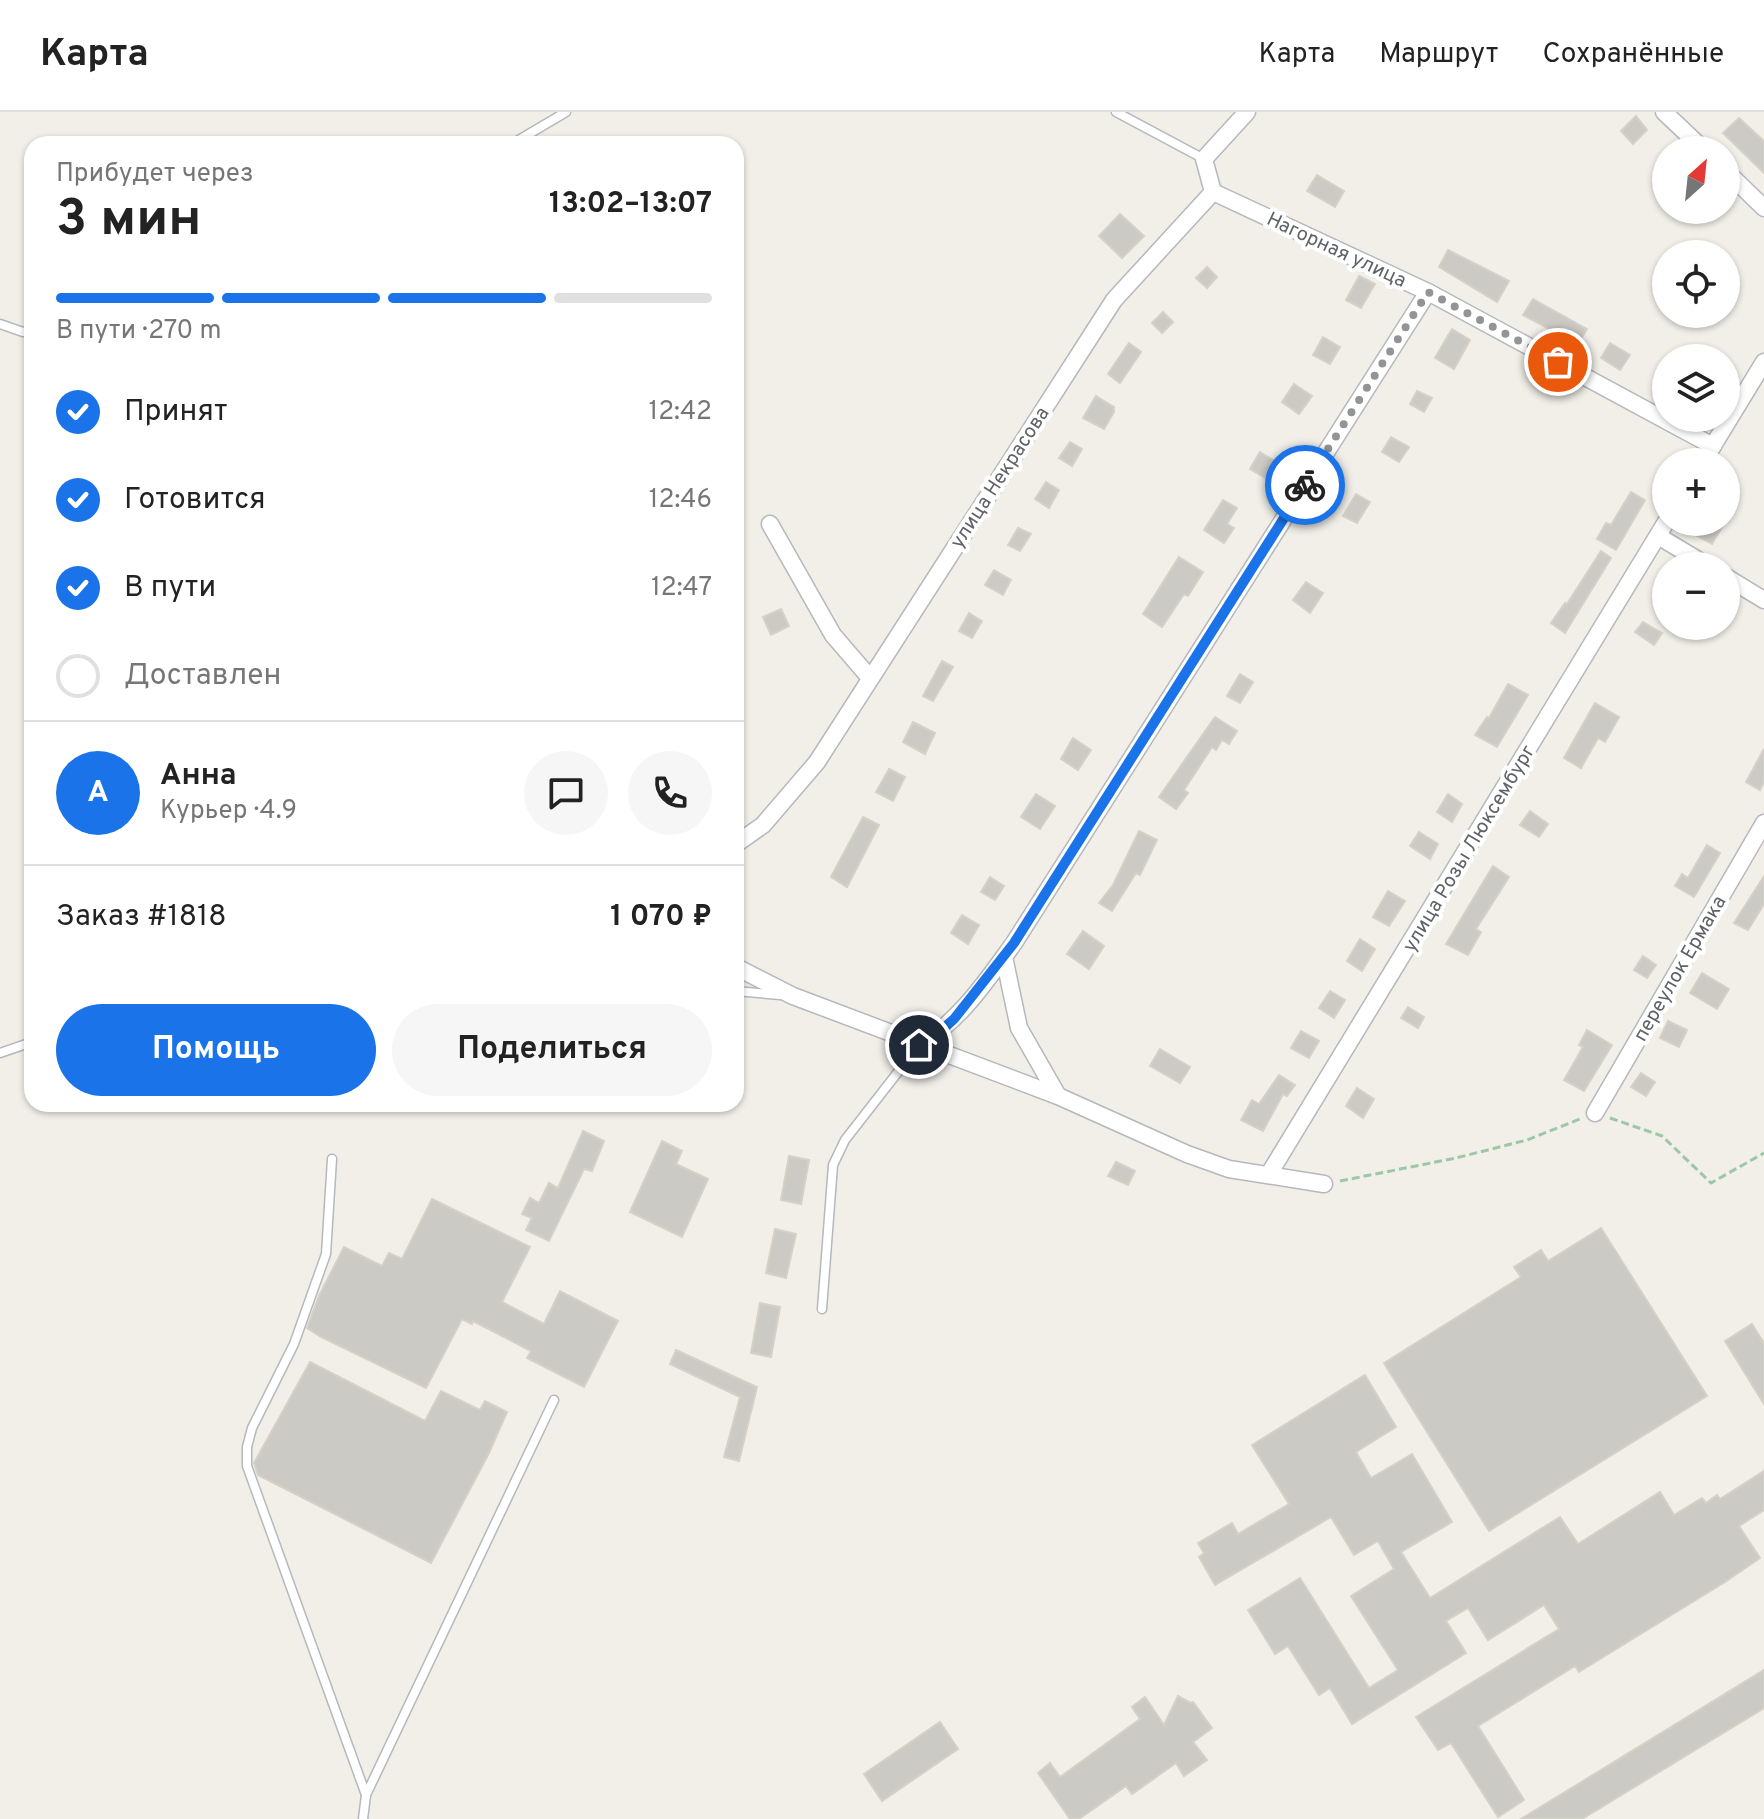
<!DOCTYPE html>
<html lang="ru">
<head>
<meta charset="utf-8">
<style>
	:root { --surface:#fff; --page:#f6f6f6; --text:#222; --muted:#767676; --line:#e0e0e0; --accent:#1a73e8 }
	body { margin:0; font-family:Overpass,sans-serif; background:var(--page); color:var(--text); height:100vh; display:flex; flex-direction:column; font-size:30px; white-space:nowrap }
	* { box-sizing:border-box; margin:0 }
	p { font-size:26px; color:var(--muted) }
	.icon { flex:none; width:44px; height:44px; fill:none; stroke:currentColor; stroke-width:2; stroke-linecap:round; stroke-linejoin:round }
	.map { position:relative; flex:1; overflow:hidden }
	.side { position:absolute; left:24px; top:24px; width:720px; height:976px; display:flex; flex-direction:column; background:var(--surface); border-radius:24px; box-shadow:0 2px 6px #0004 }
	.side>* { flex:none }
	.needle { width:52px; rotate:27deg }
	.buttons { position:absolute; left:1652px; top:24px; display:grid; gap:16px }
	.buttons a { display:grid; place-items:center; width:88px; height:88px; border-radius:50%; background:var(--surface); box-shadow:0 2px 6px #0004; font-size:40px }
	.pin { position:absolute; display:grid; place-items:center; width:68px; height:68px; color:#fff; margin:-34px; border:4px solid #fff; border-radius:50%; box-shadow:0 2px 8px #0007 }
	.courier { position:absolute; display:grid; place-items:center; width:80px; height:80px; margin:-40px; border:6px solid #1a73e8; border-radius:50%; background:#fff; color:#222; box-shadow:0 2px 10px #0007 }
	.headline em { font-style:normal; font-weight:700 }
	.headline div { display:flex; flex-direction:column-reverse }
	.headline { display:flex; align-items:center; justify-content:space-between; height:136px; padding:0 32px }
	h1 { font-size:52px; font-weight:700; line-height:60px }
	.bar { display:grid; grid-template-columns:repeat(4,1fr); gap:12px 8px; align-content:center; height:96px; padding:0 32px }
	.bar i { height:10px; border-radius:6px; background:var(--line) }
	.bar .active { background:var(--accent) }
	.bar p { grid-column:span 4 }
	.line { display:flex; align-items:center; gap:20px; padding:0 32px; border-top:2px solid var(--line) }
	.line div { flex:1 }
	.round { display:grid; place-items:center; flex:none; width:84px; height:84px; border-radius:42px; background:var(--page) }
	ol { padding:0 32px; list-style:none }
	li { display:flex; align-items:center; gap:24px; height:88px }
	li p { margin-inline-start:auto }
	li .icon { padding:8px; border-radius:50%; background:var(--accent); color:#fff; stroke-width:4 }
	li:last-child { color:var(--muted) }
	li i { width:44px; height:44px; border:4px solid var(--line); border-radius:50% }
	.primary-button { display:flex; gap:16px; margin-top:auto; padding:16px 32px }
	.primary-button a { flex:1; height:92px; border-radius:48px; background:var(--accent); color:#fff; font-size:32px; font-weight:700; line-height:92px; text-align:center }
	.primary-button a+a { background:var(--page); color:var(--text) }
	header { display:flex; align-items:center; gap:48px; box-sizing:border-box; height:112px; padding:0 40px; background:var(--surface); border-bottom:2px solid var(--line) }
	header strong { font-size:38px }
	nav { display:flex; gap:44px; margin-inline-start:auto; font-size:28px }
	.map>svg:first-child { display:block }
</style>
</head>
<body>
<header>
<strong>Карта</strong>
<nav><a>Карта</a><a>Маршрут</a><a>Сохранённые</a></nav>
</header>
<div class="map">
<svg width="1764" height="1707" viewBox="0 0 1764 1707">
	<rect width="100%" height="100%" fill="#f1efe8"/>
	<g fill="#cccac5" stroke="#d6d1c6" stroke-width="2">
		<polygon points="1636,4 1647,18 1633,32 1621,19"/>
		<polygon points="1739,6 1764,29 1764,61 1723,21"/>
		<polygon points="1317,63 1344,79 1335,95 1307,79"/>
		<polygon points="1120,102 1144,124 1122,146 1099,124"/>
		<polygon points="1448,138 1509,169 1497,190 1439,155"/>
		<polygon points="1207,155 1217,165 1207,176 1196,166"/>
		<polygon points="1359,164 1375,172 1361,196 1346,188"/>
		<polygon points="1533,187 1587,217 1578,232 1523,203"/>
		<polygon points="1163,200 1173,210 1162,221 1152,211"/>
		<polygon points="1452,217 1470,228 1454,257 1435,246"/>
		<polygon points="1323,225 1340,235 1330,252 1313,243"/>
		<polygon points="1129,231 1141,240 1120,271 1108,262"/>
		<polygon points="1610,231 1630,243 1620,258 1601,246"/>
		<polygon points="1294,272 1312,284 1299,302 1282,290"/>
		<polygon points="1417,279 1432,286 1424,300 1410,292"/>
		<polygon points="1096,284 1114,295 1114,300 1104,317 1083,306"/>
		<polygon points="1391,325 1409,335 1399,350 1382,340"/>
		<polygon points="1070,330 1082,337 1072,354 1059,346"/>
		<polygon points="1260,340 1273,348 1264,365 1250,357"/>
		<polygon points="1046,370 1059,378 1049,396 1035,387"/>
		<polygon points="1631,380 1645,388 1616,438 1597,427 1606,411 1611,413"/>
		<polygon points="1356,382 1370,390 1357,411 1343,404"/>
		<polygon points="1223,388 1237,396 1227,412 1234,416 1224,431 1204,418"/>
		<polygon points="1701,410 1725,410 1712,432 1694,422"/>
		<polygon points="1018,416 1031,422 1020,439 1008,433"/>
		<polygon points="1601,439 1611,446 1565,521 1551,511 1565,491 1567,492"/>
		<polygon points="1179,445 1203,460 1188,484 1184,482 1162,515 1143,502"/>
		<polygon points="994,458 1011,468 1003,483 985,473"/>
		<polygon points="1306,470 1323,481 1310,501 1293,488"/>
		<polygon points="781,497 789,514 771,523 763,505"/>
		<polygon points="969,501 982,509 972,526 959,519"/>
		<polygon points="1643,510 1662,521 1654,533 1635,520"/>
		<polygon points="942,549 953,555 933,589 923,584"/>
		<polygon points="1240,562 1253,570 1240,591 1227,584"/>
		<polygon points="1508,572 1528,583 1497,635 1475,623 1487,605 1489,606"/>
		<polygon points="1595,591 1619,605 1605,630 1598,626 1581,656 1564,646"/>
		<polygon points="1215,605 1237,619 1229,632 1222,628 1216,638 1212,635 1184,678 1188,681 1176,697 1159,685"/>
		<polygon points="913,610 935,621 925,642 903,630"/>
		<polygon points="1073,626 1091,638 1078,658 1061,647"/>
		<polygon points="1764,637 1764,670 1760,678 1746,670"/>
		<polygon points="889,657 905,665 893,689 876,680"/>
		<polygon points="1036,682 1055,694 1040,717 1021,705"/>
		<polygon points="1448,682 1462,692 1452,710 1437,700"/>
		<polygon points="1530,699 1548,712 1539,725 1520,713"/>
		<polygon points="863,705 879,713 847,775 831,765"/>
		<polygon points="1139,719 1157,728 1140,763 1136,761 1112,799 1099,791 1113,773"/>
		<polygon points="1419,720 1438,732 1430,747 1410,734"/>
		<polygon points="1707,733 1720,741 1694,785 1675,774 1682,762 1688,766"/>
		<polygon points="1493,754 1509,765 1476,817 1481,820 1468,843 1446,832"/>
		<polygon points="1764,764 1764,792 1748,818 1734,811"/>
		<polygon points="990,765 1004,774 995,788 981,780"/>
		<polygon points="1388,779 1405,789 1389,814 1373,805"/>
		<polygon points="962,803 979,813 968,832 951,821"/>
		<polygon points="1083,819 1104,834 1089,857 1067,842"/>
		<polygon points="1360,827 1375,837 1362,859 1347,849"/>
		<polygon points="1643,844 1656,853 1647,866 1634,858"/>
		<polygon points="1702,861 1729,877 1717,897 1690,881"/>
		<polygon points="1330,879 1345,888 1334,906 1319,896"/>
		<polygon points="1408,895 1424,905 1418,916 1401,906"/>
		<polygon points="1668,909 1687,918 1679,935 1660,926"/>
		<polygon points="1587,918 1612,933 1584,979 1564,968 1583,935 1579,933"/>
		<polygon points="1301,919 1319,929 1309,946 1291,936"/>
		<polygon points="1160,937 1190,955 1180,971 1150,954"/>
		<polygon points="1641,961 1655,970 1646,984 1631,975"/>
		<polygon points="1279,963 1295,973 1287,984 1283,982 1263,1019 1241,1008 1252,988 1259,992"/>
		<polygon points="1357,976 1374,987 1363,1006 1346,994"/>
		<polygon points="583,1019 604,1029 592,1059 584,1057 549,1129 526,1118 532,1106 522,1102 530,1086 539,1091 549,1071 558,1076"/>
		<polygon points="662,1029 682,1039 676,1052 708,1067 682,1125 630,1100"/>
		<polygon points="789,1044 809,1048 801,1092 781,1088"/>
		<polygon points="1116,1050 1135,1059 1128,1073 1108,1064"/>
		<polygon points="432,1087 530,1135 502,1190 544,1212 560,1179 618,1209 584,1275 527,1246 531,1239 473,1209 472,1212 462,1207 426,1276 321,1225 307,1216 319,1184 344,1135 382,1154 389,1141 402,1147"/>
		<polygon points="1601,1116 1707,1284 1489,1419 1384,1251 1521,1165 1514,1155 1541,1138 1548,1149"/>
		<polygon points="775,1117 796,1122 786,1166 766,1161"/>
		<polygon points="760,1191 780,1195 771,1245 751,1241"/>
		<polygon points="1752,1212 1764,1231 1764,1292 1725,1229"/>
		<polygon points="676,1238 757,1275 739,1349 724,1345 740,1285 670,1252"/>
		<polygon points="310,1250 425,1309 441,1279 480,1298 485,1289 507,1300 489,1341 431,1451 258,1363 254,1351"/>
		<polygon points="1365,1263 1396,1315 1356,1340 1371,1366 1412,1342 1452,1410 1401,1440 1430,1486 1560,1405 1578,1432 1660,1380 1674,1403 1702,1386 1706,1391 1717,1383 1720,1387 1764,1359 1764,1398 1739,1414 1760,1446 1725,1470 1579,1560 1575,1554 1478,1614 1524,1688 1498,1705 1451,1631 1438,1638 1416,1605 1559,1517 1544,1493 1488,1528 1468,1496 1446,1509 1466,1541 1352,1612 1330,1576 1319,1583 1288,1534 1275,1542 1248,1498 1300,1466 1369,1576 1398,1558 1351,1484 1394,1457 1378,1429 1354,1443 1331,1405 1215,1473 1199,1445 1204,1441 1198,1431 1232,1411 1238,1422 1289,1392 1252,1333"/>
		<polygon points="1764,1558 1764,1596 1582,1707 1521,1707"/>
		<polygon points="1178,1584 1191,1591 1193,1590 1212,1616 1193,1630 1207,1648 1184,1664 1176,1651 1132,1682 1126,1674 1079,1707 1070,1707 1038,1661 1050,1651 1060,1665 1140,1607 1132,1595 1145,1585 1164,1613"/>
		<polygon points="940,1610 958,1637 882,1689 864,1662"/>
	</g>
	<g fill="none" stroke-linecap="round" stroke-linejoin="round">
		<g stroke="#b5b8bc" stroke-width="11">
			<g id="lane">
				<polyline points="1116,0 1204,47"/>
				<polyline points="512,32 566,0"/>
				<polyline points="0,212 23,220 32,218"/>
				<polyline points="736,879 780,883"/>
				<polyline points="0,941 32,930"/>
				<polyline points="332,1047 326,1142 294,1232 252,1316 247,1335 247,1354 366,1683"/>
				<polyline points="822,1197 833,1053 845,1028 919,933"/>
				<polyline points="363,1707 366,1683 554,1288"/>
			</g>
		</g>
		<g stroke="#b5b8bc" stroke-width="19">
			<g id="street">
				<polyline points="1664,0 1704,38"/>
				<polyline points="1726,59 1764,96"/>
				<polyline points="1213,80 1428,180 1713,334"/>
				<polyline points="1703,350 1764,250"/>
				<polyline points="770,412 833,523 870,566"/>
				<polyline points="1658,424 1708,454"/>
				<polyline points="1726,465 1764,488"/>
				<polyline points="736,732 763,713 817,650 1114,188 1213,80 1204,47 1247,0"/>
				<polyline points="1004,845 1019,916 1058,984"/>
				<polyline points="736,855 793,884 1058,984 1187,1042 1229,1057 1324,1072"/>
				<path d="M919,933C960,909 987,868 1014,831L1428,180"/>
				<polyline points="1595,1001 1764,711"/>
				<polyline points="1269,1062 1666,410"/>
			</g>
		</g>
		<g stroke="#9cc7a9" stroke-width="3" stroke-dasharray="8 4" stroke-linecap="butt">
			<polyline points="1610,1006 1662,1024 1711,1071 1764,1041"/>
			<polyline points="1340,1069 1456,1046 1527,1028 1580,1007"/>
		</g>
		<use href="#lane" stroke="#fff" stroke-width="8"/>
		<use href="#street" stroke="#fff" stroke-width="16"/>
	</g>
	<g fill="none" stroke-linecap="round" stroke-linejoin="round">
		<polyline stroke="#929495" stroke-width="8" stroke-dasharray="0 14.4" points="1305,373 1428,180 1558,250"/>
		<polyline stroke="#1a73e8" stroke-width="10" points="919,933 937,922 954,907 1014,831 1305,373"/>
	</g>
	<g text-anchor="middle" stroke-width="8" stroke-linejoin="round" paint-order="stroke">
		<g font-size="20" fill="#5f6368" stroke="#fff">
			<text transform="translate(1337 137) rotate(25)" y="7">Нагорная улица</text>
			<text transform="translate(999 365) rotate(-57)" y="7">улица Некрасова</text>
			<text transform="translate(1468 736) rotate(-59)" y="7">улица Розы Люксембург</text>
			<text transform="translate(1679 856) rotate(-60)" y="7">переулок Ермака</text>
		</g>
	</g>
</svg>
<div class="buttons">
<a><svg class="needle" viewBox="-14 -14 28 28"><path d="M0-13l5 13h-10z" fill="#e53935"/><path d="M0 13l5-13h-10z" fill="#767676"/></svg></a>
<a><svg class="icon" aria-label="locate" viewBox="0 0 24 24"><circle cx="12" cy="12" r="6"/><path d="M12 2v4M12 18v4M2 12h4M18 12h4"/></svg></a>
<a><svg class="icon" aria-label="layers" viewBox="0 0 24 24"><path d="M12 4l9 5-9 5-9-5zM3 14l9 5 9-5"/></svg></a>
<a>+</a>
<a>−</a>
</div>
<div class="pin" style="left:1558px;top:250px;background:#ea580c"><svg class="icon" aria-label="bag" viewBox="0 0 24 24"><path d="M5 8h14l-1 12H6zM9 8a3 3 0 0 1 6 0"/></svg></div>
<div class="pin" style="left:919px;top:933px;background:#1f2937"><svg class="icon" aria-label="home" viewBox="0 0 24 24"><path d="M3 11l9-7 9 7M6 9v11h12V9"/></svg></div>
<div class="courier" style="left:1305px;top:373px"><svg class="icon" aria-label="bike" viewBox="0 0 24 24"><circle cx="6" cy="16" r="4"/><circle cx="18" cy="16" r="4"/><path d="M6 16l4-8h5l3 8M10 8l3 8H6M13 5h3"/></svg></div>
<section class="side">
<div class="headline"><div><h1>3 мин</h1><p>Прибудет через</p></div><em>13:02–13:07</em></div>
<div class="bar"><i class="active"></i><i class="active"></i><i class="active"></i><i></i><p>В пути · 270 m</p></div>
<ol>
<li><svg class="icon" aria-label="check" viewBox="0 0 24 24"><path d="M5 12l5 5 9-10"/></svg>Принят<p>12:42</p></li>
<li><svg class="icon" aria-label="check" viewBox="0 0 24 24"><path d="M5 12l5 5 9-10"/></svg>Готовится<p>12:46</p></li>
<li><svg class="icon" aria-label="check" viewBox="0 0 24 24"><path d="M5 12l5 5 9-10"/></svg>В пути<p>12:47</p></li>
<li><i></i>Доставлен</li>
</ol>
<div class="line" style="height:144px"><b class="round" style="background:var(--accent);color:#fff">А</b><div><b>Анна</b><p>Курьер · 4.9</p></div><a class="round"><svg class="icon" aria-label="chat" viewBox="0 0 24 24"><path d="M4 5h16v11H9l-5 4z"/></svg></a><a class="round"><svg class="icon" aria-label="phone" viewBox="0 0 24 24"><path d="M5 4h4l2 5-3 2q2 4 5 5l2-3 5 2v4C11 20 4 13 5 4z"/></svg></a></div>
<div class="line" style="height:104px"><div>Заказ #1818</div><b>1 070 ₽</b></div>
<div class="primary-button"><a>Помощь</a><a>Поделиться</a></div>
</section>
</div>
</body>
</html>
